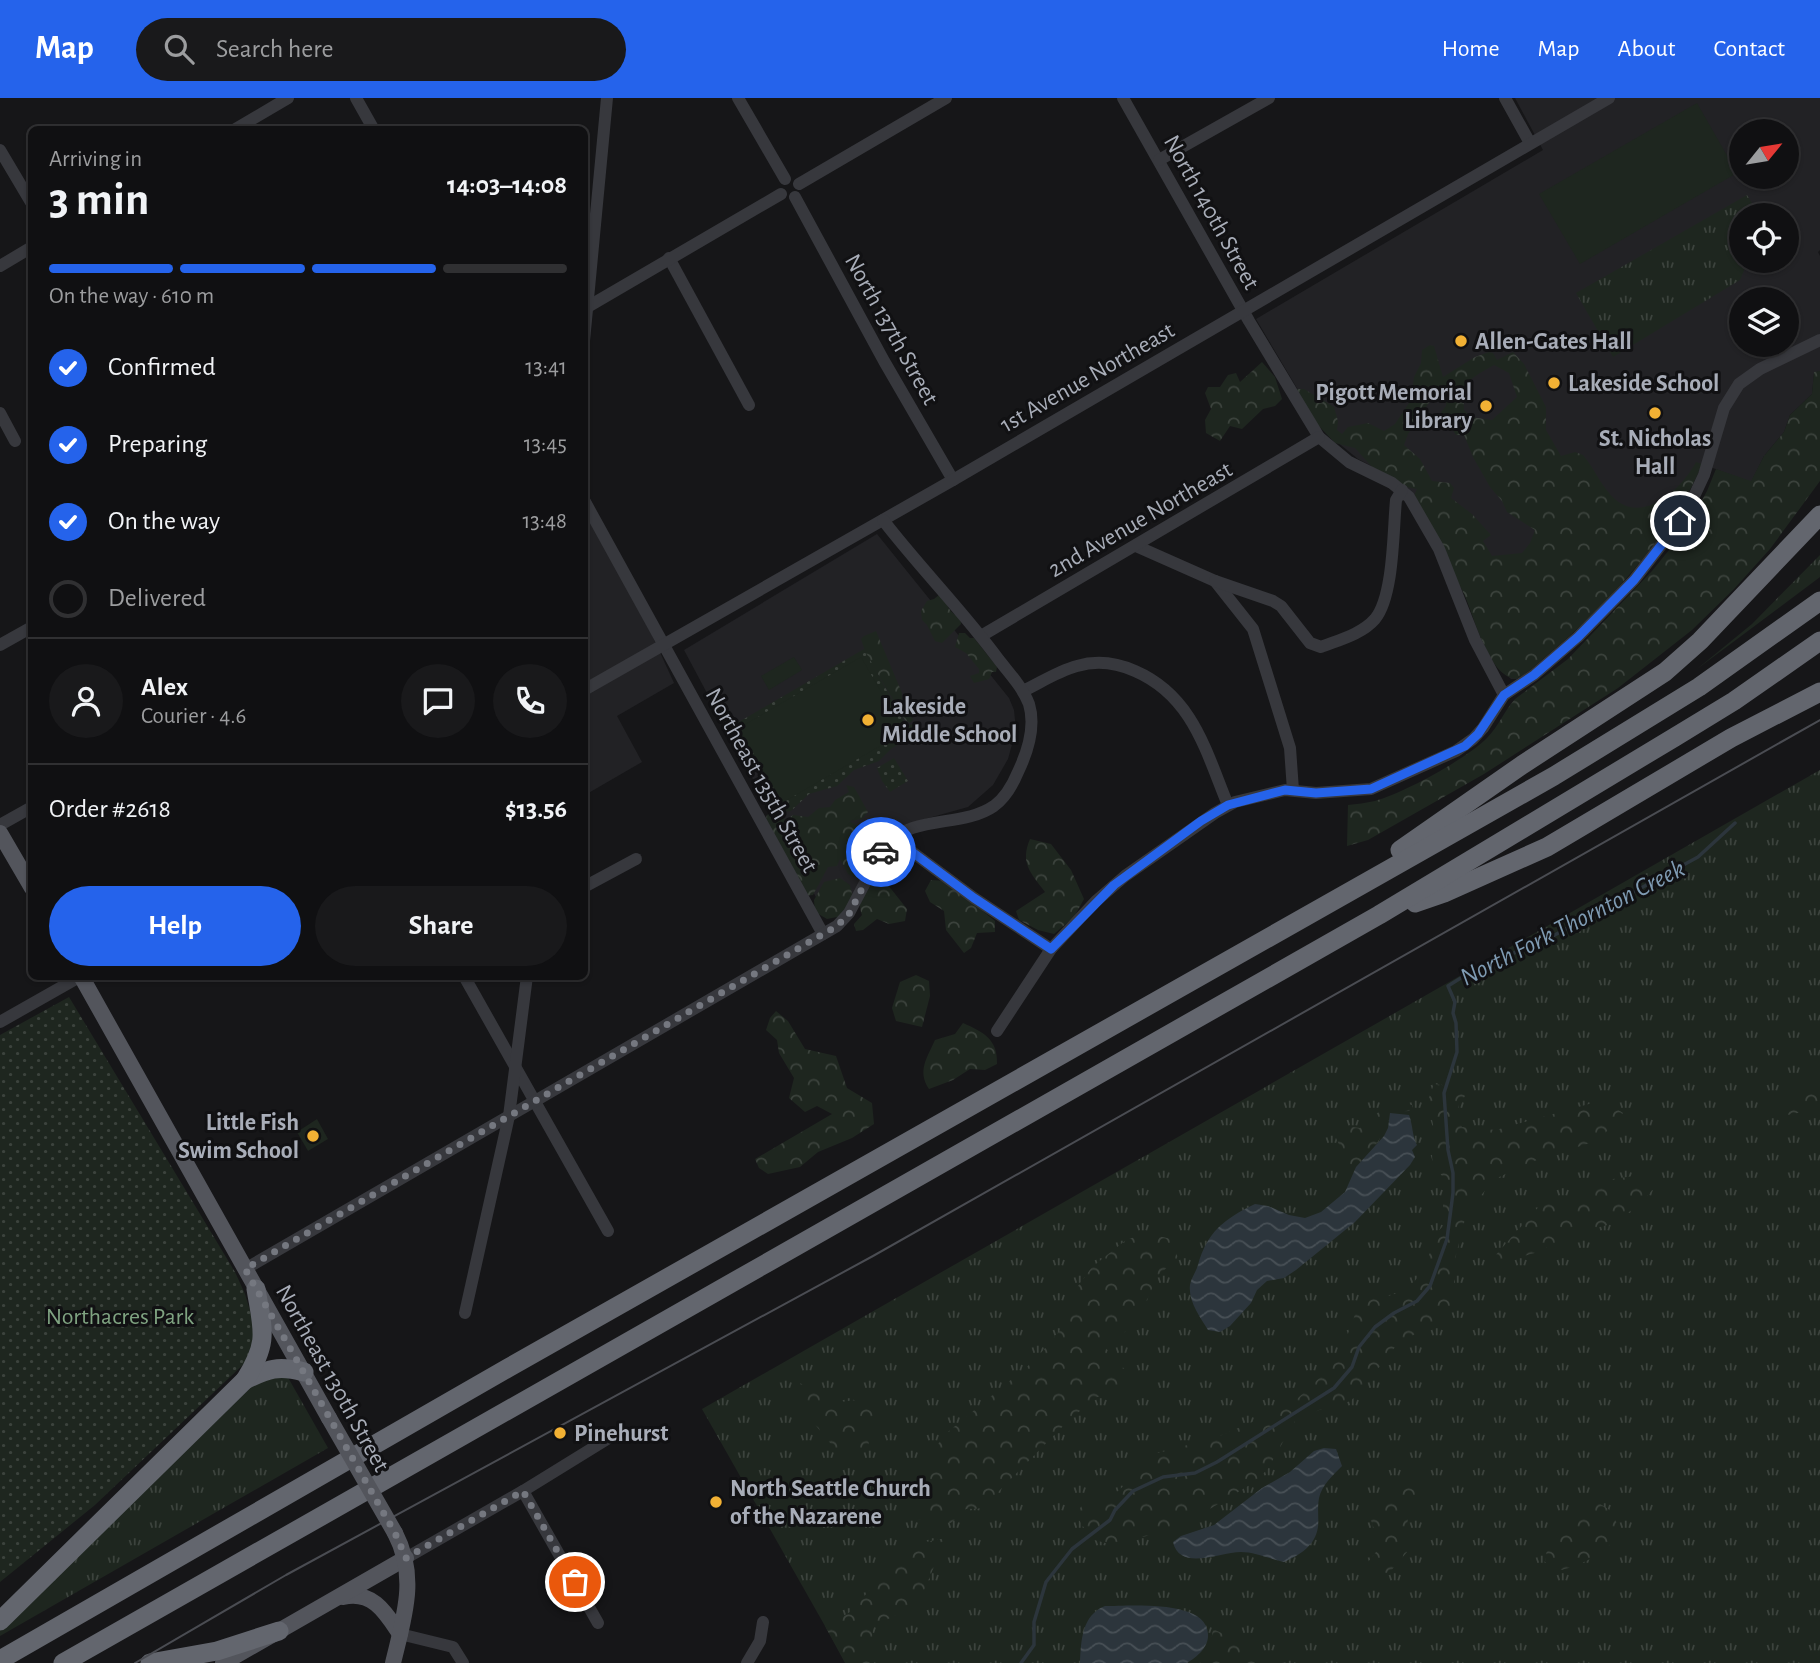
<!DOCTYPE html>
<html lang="en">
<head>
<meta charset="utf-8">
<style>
	:root { --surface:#101012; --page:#19191b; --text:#f1f3f6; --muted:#9c9d9f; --line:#303032; --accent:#2563eb }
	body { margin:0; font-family:"Alegreya Sans",sans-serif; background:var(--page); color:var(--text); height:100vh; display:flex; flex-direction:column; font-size:26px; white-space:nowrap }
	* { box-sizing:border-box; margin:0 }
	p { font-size:23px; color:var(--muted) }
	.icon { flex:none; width:38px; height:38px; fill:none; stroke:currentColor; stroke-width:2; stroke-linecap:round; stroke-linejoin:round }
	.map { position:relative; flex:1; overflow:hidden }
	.sheet { position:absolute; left:28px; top:28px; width:560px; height:854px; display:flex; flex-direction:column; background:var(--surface); border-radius:10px; box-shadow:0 2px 5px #0004,0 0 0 2px var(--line) }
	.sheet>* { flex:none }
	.needle { width:46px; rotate:60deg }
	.fabs { position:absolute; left:1729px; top:21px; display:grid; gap:14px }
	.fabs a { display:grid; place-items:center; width:70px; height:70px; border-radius:50%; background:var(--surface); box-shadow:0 2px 5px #0004,0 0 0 2px var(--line); font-size:35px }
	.pin { position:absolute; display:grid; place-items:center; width:60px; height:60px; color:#fff; margin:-30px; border:4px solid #fff; border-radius:50%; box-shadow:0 2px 7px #0007 }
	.courier { position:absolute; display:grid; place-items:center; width:70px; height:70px; margin:-35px; border:5px solid #2563eb; border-radius:50%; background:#fff; color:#222; box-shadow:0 2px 9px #0007 }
	.summary em { font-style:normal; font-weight:700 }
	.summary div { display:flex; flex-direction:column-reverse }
	.summary { display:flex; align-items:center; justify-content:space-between; height:119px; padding:0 21px }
	h1 { font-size:46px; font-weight:700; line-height:52px }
	.bar { display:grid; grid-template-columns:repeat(4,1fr); gap:10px 7px; align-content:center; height:84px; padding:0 21px }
	.bar i { height:9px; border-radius:5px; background:var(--line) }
	.bar .current { background:var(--accent) }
	.bar p { grid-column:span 4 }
	.line { display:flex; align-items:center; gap:18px; padding:0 21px; border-top:2px solid var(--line) }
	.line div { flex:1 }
	.round { display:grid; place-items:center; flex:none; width:74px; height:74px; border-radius:37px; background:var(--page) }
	ol { padding:0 21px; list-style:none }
	li { display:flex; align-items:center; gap:21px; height:77px }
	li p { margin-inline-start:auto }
	li .icon { padding:7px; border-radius:50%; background:var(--accent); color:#fff; stroke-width:4 }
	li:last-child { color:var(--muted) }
	li i { width:38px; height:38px; border:4px solid var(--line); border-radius:50% }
	.action { display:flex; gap:14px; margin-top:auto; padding:14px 21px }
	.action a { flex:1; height:80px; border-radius:42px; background:var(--accent); color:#fff; font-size:28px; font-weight:700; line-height:80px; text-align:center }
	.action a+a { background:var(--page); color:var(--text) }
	header { display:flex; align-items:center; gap:42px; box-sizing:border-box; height:98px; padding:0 35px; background:var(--accent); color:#fff }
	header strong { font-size:33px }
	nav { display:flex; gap:38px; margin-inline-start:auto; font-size:24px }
	.search { width:490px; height:63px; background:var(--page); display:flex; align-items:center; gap:18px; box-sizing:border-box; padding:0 24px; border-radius:38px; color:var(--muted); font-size:26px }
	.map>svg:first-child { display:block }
</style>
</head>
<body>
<header>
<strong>Map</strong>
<div class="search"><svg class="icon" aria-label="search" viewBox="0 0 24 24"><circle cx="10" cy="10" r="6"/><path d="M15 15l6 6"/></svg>Search here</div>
<nav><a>Home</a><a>Map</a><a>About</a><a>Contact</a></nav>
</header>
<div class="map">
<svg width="1820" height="1565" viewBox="0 0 1820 1565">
	<defs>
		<pattern id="grass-tufts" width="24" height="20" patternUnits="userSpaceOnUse" patternTransform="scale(1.75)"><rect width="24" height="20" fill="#1e261f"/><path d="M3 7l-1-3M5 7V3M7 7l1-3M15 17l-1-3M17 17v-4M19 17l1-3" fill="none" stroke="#3c433d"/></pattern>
		<pattern id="forest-crowns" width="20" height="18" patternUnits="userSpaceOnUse" patternTransform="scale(1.75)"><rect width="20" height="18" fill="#1e261f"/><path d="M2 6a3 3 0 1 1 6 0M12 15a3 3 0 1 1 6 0" fill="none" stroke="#3c433d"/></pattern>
		<pattern id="park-dots" width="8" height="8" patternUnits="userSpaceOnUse" patternTransform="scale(1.75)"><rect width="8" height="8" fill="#1e261f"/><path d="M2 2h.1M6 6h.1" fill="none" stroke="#3c433d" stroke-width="1.8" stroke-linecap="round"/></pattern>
		<pattern id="water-waves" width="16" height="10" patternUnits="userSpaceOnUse" patternTransform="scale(1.75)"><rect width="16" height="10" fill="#2c353c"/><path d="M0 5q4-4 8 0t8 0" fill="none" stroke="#485056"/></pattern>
	</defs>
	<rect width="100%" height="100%" fill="#161618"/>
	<g fill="#222225" fill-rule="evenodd">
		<path d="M1515,0H1820V152L1818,154L1820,158V273L1814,275L1812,296L1790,317L1784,334L1764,358L1751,384L1702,366L1683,406L1668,428L1622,484L1590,519L1530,572L1516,581H1511L1501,573L1484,546L1455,469L1387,376L1358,361L1331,339L1304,302L1256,221L1543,52ZM1741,33H1787V79H1741ZM1741,117H1787V163H1741ZM1741,201H1787V247H1741Z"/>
		<polygon points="584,412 653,539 674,585 617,618 642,664 585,697"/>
		<polygon points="877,436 1009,600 1014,612 1016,632 1008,661 993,687 968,709 907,726 853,798 826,818 684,552"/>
	</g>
	<g fill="url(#grass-tufts)">
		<polygon points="1747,97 1759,117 1741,117 1741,163 1748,163 1740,182 1613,259 1576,195"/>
		<polygon points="1820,457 1820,479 1697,571 1752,526"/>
		<polygon points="1820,672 1820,1565 846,1565 702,1311"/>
		<polygon points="286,1276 328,1350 0,1538 0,1532 257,1283"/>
	</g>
	<g fill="url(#forest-crowns)" fill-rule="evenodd">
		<path d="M1430,247L1434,248L1443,279L1475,259L1489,254L1493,255L1497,262L1513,254L1524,266L1546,309V332L1561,358L1575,354L1583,357C1595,371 1601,389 1616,402C1645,426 1683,389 1696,364L1702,366C1676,432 1605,509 1550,555C1540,563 1529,575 1516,581C1486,577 1474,514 1462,492C1445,461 1429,431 1413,400L1417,391L1406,389L1373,370L1355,350L1335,345L1317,326L1296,291H1304L1334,309L1338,323L1337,332L1342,336L1348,329L1368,325L1384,333L1395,326L1411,302L1414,279L1421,265L1422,252ZM1494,267L1509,275L1517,299L1492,322L1471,319L1464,312C1462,282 1470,281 1494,267ZM1434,297H1447L1446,308L1441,314L1456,337H1464L1473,359L1490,389L1502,403L1507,414L1535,432L1530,445L1522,455L1492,458L1483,443L1491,437L1472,416L1451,400L1454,390L1450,385L1432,383L1420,361L1404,347L1408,336Z"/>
		<polygon points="1262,264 1275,279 1282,301 1275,308 1263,311 1242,331 1230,328 1220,343 1206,335 1205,322 1211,311 1205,295 1208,289 1220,289 1228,277 1236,275 1240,284"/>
		<path d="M1820,273V383L1770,451L1734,491L1692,532L1618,590L1484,676L1368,742L1347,748L1348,707C1357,706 1366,705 1375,703C1404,695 1466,661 1487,640C1499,628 1504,613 1515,601L1568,561L1652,473L1686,431L1707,393L1716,371L1751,383L1764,358L1784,334L1790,317L1812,296L1814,274Z"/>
		<path d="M939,497L945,500C947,509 951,516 960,519L961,526L942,545L935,543L927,527L922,522L921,513L927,503L934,501Z"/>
		<polygon points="876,533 902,595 902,605 908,611 913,622 910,625 905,622 866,556 861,541 864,538"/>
		<polygon points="959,535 965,535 970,540 974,540 997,569 996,574 992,574 989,581 974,585 970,578 979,575 979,571 966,555 955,549"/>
		<polygon points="846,687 854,689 868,714 862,721 849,723 859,729 858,734 852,740 855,755 863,755 868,763 865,774 858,781 848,776 840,761 837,768 828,769 813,797 805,798 765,723 767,717 773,714 786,722 793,717 808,719 819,710 830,709 835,702 849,694"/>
		<path d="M1030,741L1051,746L1071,772L1084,801L1074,819L1054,836L1038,832L1019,822L1016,813L1045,794C1030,774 1020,765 1030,741Z"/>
		<polygon points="840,780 850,787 853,800 842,818 827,821 815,814 814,802 824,784"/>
		<polygon points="931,782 946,783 995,823 995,834 977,835 971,850 964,855 946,832 944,813 930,804 925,793"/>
		<path d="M873,783L888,787L907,811L905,823L889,826L877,821L863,832L856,833L854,826L862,817C857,802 862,794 873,783Z"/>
		<polygon points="916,877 929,883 930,898 922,929 896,923 892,910 900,884"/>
		<polygon points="776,913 788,923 805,951 836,958 847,990 872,1005 874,1026 852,1040 818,1054 800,1069 768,1076 759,1070 755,1061 832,1016 817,1008 805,1014 789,1000 794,980 779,955 777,942 766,932 770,920"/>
		<path d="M963,925C983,934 998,941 997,966L985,972L970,971L953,982L929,991C917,973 927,960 935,942L955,936Z"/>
		<path d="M1820,976V1004C1806,1011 1793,1021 1778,1015C1780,999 1807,983 1820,976Z"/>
		<path d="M1434,986L1464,990L1465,998L1459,1007L1456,1018L1462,1029L1496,1032L1603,1002L1623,1015L1599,1042L1531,1064L1495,1081L1477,1102L1465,1121L1455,1161L1453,1209L1444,1221L1398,1245L1382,1267L1372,1275L1351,1303L1319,1312L1295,1323L1267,1372L1253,1385L1175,1432L1109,1446L1091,1441L1076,1417L1082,1407L1118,1393L1130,1382L1139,1366L1151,1357L1217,1339L1269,1317L1280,1305L1298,1300L1332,1268L1342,1252L1357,1211L1366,1201C1402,1198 1416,1191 1429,1157C1433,1146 1435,1136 1443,1128V1079C1427,1061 1433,1059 1434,1038C1434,1026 1431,1016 1427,1005Z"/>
		<path d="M1388,1003L1412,1007L1413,1010L1409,1013L1388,1014C1386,1043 1367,1056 1349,1076C1348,1059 1335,1043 1331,1026L1360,1030L1381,1012Z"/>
		<polygon points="1634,1078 1654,1090 1638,1108 1611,1126 1571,1137 1538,1154 1485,1169 1543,1104 1578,1102 1613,1081"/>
		<polygon points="1146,1135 1171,1141 1178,1160 1155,1180 1150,1197 1125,1234 1111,1238 1103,1247 1136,1284 1122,1295 1097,1299 1069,1322 997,1395 990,1410 966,1411 951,1425 909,1420 908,1396 943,1338 1035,1262 1066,1225 1067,1203 1092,1169 1126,1142"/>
		<path d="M800,1285L833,1305L855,1302L872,1313L881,1314C882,1321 874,1338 868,1342L870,1351L854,1359L835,1351L792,1298L791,1291Z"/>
		<path d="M1407,1385L1420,1386L1424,1391C1407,1414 1405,1425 1407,1454L1389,1475L1376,1474L1368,1464L1380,1449L1370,1419L1376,1409Z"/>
		<path d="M1600,1406C1615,1413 1616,1421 1619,1436C1605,1456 1581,1468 1557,1473L1545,1464C1545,1447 1561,1433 1564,1413L1577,1416L1583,1407Z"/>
		<polygon points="946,1440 918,1507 873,1528 871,1565 845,1565 825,1528 850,1514 910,1447"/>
		<polygon points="1213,1531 1284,1565 1200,1565 1210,1551"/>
	</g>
	<g fill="url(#park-dots)">
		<polygon points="864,551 907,629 914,625 914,632 909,641 892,650 879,663 854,672 837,688 809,696 791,713 782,714 732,628"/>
		<polygon points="894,660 908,683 890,694 882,683 877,670"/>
		<polygon points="69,899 235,1174 245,1196 257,1236 248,1262 95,1407 0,1484 0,937"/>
	</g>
	<g fill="#1e261f">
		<polygon points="1697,5 1737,75 1580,166 1539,96"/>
		<polygon points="794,559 802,572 769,592 761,578"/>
		<polygon points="861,559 904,634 782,705 739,630"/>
		<polygon points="317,1021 328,1041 308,1053 297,1034"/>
	</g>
	<g fill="url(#water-waves)">
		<path d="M1390,1015L1409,1017C1413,1027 1412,1038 1417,1047L1412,1052L1415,1059L1410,1067L1355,1124L1296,1172L1284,1180L1267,1183L1257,1192L1251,1205L1230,1228L1220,1234L1208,1232C1200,1219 1188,1203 1190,1187C1191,1180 1196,1174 1198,1167C1207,1134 1224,1121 1255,1106L1268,1108L1289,1117L1305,1120L1321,1114L1345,1094L1356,1069L1384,1038L1388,1030Z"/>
		<path d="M1324,1350L1336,1351L1342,1368C1333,1377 1322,1387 1319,1400C1317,1410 1319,1420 1318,1429C1315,1448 1300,1457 1284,1464C1270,1461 1255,1454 1241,1454C1220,1454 1180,1474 1173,1444L1181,1438L1214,1427L1262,1390L1290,1374L1314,1353Z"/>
		<path d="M1105,1508C1129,1508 1207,1501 1208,1536C1209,1549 1197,1559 1187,1565H1080C1081,1542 1082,1517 1105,1508Z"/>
	</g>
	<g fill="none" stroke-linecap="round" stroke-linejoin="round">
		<polyline stroke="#2c353c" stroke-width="3.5" points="1021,1565 1034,1547 1034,1524 1046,1484 1072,1451 1110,1422 1115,1412 1133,1393 1163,1379 1195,1375 1217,1364 1334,1290 1352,1269 1359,1249 1375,1229 1394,1215 1417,1203 1430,1188 1447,1141 1453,1095 1453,1075 1448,1052 1444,995 1457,954 1456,925 1453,915 1455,904 1448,888 1472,873 1551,839 1698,759 1735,725"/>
		<g stroke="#37383d" stroke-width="12">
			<polyline points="356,0 374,32"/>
			<polyline points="738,0 785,81"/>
			<polyline points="1123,0 1249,223 1319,339 1349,364 1392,385 1409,399 1439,451 1475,542 1504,597"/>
			<polyline points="1505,0 1530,45"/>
			<polyline points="234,32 288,0"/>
			<polyline points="0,52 32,106"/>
			<polyline points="1159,62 1269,0"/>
			<polyline points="799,86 946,0"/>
			<polyline points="795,99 884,263 953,382"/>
			<polyline points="669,160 749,307"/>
			<polyline points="0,168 32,149"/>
			<polyline points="584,211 781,96"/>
			<polyline points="584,243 607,0"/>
			<polyline points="0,315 15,343"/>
			<polyline points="584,402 823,836"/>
			<polyline points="1136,448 1215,483 1253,531 1290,650 1293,692"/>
			<path d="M1215,483L1273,503L1281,508L1310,545L1321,549C1339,542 1362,536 1375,521C1394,498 1393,432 1396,402L1402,392"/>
			<polyline points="981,538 1319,339"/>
			<polyline points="0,547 32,529"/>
			<polyline points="584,592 953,382 1609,0"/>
			<path d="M1023,593C1040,585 1058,573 1077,568C1097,562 1117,565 1135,573C1193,598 1206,654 1228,707"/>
			<polyline points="0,727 32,709"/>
			<polyline points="892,739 974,800 1051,851"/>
			<polyline points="584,789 636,761"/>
			<polyline points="464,878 608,1133"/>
			<polyline points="0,924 81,878"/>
			<polyline points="997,933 1051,851 1096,803 1125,778 1215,715 1235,704 1285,692 1316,695 1371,691 1456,653 1473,641 1483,630 1504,597 1534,577 1578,539 1634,482 1680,423 1689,409 1704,377 1724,310 1739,286 1760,271 1820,242"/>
			<path d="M245,1171L837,828L849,815L885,747C914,716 962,730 994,708C1005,700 1013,686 1018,674C1028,653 1036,629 1029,606C1023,590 1010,576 999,562C963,513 920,470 883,422"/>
			<polyline points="465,1215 509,1018 527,878"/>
			<polyline points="523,1393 598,1525"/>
			<polyline points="406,1460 523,1393 617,1335"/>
			<polyline points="400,1536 453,1549 463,1565"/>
			<polyline points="747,1565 760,1543 763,1524"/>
		</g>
		<g stroke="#53555c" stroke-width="16">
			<polyline points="0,735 32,790"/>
			<polyline points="81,878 329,1320"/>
			<path d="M343,1499C373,1492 386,1515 400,1536"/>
			<polyline points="223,1565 406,1460"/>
			<path d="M393,1565C404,1519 418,1479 395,1435"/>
		</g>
		<g stroke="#63666e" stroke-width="19">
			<polyline points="1400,752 1522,667 1665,574 1700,543 1820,417"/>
			<polyline points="1415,805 1444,795 1547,749 1731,640 1820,594"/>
			<path d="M245,1282C268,1271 278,1267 304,1274"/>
			<path d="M0,1523L245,1282C269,1244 263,1233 256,1191"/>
			<polyline points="0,1562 508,1270 1554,678 1699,589 1820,503"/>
			<polyline points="63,1565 1379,817 1675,639 1734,603 1820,543"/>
			<polyline points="150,1565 217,1553 279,1533"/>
		</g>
		<polyline stroke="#4a4c52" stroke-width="2" points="135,1565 286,1477 873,1158 1820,622"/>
		<polyline stroke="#53555c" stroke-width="16" points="329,1320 395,1435"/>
	</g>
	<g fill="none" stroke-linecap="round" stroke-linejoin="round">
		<polyline stroke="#757880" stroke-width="7" stroke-dasharray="0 12.6" points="575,1484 523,1393 406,1460 395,1435 245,1171 837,828 849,816 881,754"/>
		<polyline stroke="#2563eb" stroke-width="9" points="881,754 892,739 974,800 1051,851 1114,787 1201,723 1228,707 1285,692 1316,695 1371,691 1465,648 1478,636 1504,597 1534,577 1578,539 1634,482 1680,423"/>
	</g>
	<g fill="#f2b134" stroke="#111113" stroke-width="2.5">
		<circle cx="1461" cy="243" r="7"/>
		<circle cx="1554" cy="285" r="7"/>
		<circle cx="1486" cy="308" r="7"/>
		<circle cx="1655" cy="315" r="7"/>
		<circle cx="868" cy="622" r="7"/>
		<circle cx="313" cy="1038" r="7"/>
		<circle cx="560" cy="1335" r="7"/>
		<circle cx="716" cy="1404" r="7"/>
	</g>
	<g text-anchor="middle" stroke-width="6" stroke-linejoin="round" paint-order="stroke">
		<g font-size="24" fill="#a8adb8" stroke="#111113">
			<text transform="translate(1212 114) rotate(61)" y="8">North 140th Street</text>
			<text transform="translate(892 231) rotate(61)" y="8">North 137th Street</text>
			<text transform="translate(1087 279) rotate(-30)" y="8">1st Avenue Northeast</text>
			<text transform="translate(1140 421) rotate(-30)" y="8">2nd Avenue Northeast</text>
			<text transform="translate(762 682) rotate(61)" y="8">Northeast 135th Street</text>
			<text transform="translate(333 1280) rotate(61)" y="8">Northeast 130th Street</text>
		</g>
		<g font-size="24" font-weight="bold" fill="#a8adb8" stroke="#111113" text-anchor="start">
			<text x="1475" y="251">Allen-Gates Hall</text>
			<text x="1568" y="293">Lakeside School</text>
			<text x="1472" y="302" text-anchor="end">Pigott Memorial<tspan x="1472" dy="28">Library</tspan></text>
			<text x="1655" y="348" text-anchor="middle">St. Nicholas<tspan x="1655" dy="28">Hall</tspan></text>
			<text x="882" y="616">Lakeside<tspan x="882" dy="28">Middle School</tspan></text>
			<text x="299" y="1032" text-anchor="end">Little Fish<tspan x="299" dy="28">Swim School</tspan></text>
			<text x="574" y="1343">Pinehurst</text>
			<text x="730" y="1398">North Seattle Church<tspan x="730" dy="28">of the Nazarene</tspan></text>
		</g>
		<g font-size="24" fill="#7fa381" stroke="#111113">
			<text x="120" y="1226">Northacres Park</text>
		</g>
		<g font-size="26" font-style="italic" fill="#7f9bb3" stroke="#111113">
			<text transform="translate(1572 824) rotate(-27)" y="9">North Fork Thornton Creek</text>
		</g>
	</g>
</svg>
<div class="fabs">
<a><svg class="needle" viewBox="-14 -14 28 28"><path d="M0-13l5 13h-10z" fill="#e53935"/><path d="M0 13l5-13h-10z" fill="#9c9d9f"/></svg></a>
<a><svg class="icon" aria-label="locate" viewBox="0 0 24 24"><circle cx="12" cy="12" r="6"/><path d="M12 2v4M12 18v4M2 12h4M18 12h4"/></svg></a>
<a><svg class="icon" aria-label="layers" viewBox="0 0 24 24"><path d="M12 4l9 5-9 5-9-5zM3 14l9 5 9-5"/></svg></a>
</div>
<div class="pin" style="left:575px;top:1484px;background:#ea580c"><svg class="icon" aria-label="bag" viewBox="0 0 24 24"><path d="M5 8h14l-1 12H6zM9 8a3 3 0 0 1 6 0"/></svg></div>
<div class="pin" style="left:1680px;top:423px;background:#1f2937"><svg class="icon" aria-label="home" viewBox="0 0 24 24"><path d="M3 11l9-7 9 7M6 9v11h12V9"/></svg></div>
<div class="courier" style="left:881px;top:754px"><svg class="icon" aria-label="car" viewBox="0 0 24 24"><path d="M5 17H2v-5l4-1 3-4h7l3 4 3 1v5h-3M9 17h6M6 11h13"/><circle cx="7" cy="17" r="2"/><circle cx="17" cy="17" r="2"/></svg></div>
<section class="sheet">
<div class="summary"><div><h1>3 min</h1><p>Arriving in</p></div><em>14:03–14:08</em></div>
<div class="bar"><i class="current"></i><i class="current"></i><i class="current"></i><i></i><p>On the way · 610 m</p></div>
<ol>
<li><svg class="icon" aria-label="check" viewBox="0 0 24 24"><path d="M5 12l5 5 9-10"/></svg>Confirmed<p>13:41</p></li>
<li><svg class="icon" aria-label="check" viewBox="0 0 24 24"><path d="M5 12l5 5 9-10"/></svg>Preparing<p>13:45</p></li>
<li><svg class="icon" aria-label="check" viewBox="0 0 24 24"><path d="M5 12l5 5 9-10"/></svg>On the way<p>13:48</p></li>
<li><i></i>Delivered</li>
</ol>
<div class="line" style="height:126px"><a class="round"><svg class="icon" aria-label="person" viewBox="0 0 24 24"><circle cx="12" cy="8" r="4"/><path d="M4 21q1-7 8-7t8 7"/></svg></a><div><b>Alex</b><p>Courier · 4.6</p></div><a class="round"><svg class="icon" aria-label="chat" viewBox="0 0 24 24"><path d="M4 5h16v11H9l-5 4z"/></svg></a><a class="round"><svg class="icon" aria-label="phone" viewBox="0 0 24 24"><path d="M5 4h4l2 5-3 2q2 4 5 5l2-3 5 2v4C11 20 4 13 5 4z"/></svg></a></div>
<div class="line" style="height:91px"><div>Order #2618</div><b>$13.56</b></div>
<div class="action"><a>Help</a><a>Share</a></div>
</section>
</div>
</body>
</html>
